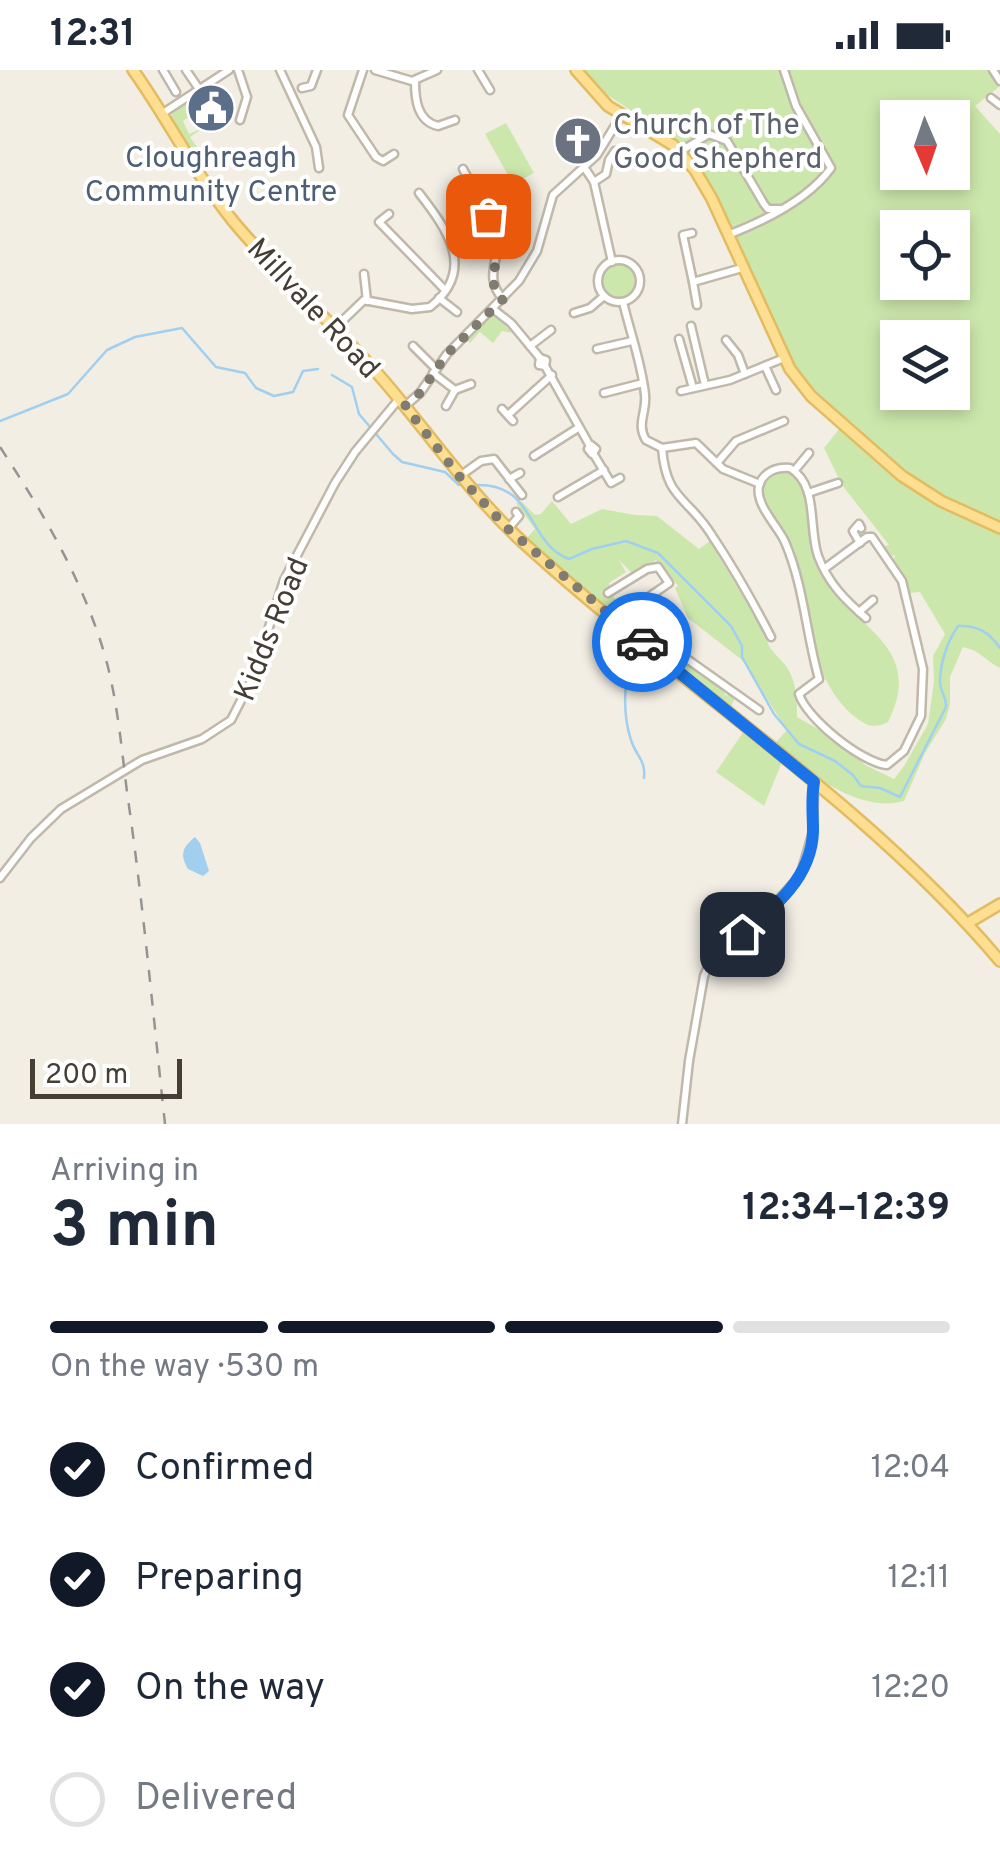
<!DOCTYPE html>
<html lang="en">
<head>
<meta charset="utf-8">
<style>
	:root { --surface:#fff; --page:#f2f2f3; --text:#1f2937; --muted:#747a83; --line:#e0e1e3; --accent:#111827 }
	body { margin:0; font-family:Overpass,sans-serif; background:var(--page); color:var(--text); height:100vh; display:flex; flex-direction:column; font-size:38px; white-space:nowrap }
	* { box-sizing:border-box; margin:0 }
	p { font-size:32px; color:var(--muted) }
	.icon { flex:none; width:55px; height:55px; fill:none; stroke:currentColor; stroke-width:2; stroke-linecap:round; stroke-linejoin:round }
	.map { position:relative; height:1054px; overflow:hidden }
	.side { display:flex; flex-direction:column; background:var(--surface); flex:1 }
	.side>* { flex:none }
	.needle { width:65px; rotate:178deg }
	.fabs { position:absolute; left:880px; top:30px; display:grid; gap:20px }
	.fabs a { display:grid; place-items:center; width:90px; height:90px; border-radius:0px; background:var(--surface); box-shadow:0 5px 15px #0003; font-size:50px }
	.scale { position:absolute; left:30px; bottom:25px; width:152px; box-sizing:border-box; padding-left:10px; border:5px solid #443e34; border-top:0; font-size:28px; line-height:35px; white-space:nowrap; color:#443e34; -webkit-text-stroke:8px #fff; paint-order:stroke }
	.pin { position:absolute; display:grid; place-items:center; width:85px; height:85px; color:#fff; margin:-42px; border-radius:20px; box-shadow:0 5px 15px #0006 }
	.courier { position:absolute; display:grid; place-items:center; width:100px; height:100px; margin:-50px; border:8px solid #1a73e8; border-radius:50%; background:#fff; color:#222; box-shadow:0 2px 12px #0007 }
	.overview em { font-style:normal; font-weight:700 }
	.overview div { display:flex; flex-direction:column-reverse }
	.overview { display:flex; align-items:center; justify-content:space-between; height:170px; padding:0 50px }
	h1 { font-size:65px; font-weight:700; line-height:75px }
	.bar { display:grid; grid-template-columns:repeat(4,1fr); gap:15px 10px; align-content:center; height:120px; padding:0 50px }
	.bar i { height:12px; border-radius:8px; background:var(--line) }
	.bar .active { background:var(--accent) }
	.bar p { grid-column:span 4 }
	ol { padding:0 50px; list-style:none }
	li { display:flex; align-items:center; gap:30px; height:110px }
	li p { margin-inline-start:auto }
	li .icon { padding:10px; border-radius:50%; background:var(--accent); color:#fff; stroke-width:4 }
	li:last-child { color:var(--muted) }
	li i { width:55px; height:55px; border:5px solid var(--line); border-radius:50% }
	.status { display:flex; justify-content:space-between; align-items:center; height:70px; padding:0 50px; background:var(--surface); direction:ltr }
	.status svg { height:28px; fill:currentColor }
	.map>svg:first-child { display:block }
</style>
</head>
<body>
<div class="status"><b>12:31</b><svg viewBox="0 0 49 12"><path d="M0 12V9h3v3zM5 12V6h3v6zM10 12V3h3v9zM15 12V0h3v12zM26 1h20v11H26zM47 4h2v5h-2z"/></svg></div>
<div class="map">
<svg width="1000" height="1054" viewBox="0 0 1000 1054">
	<rect width="100%" height="100%" fill="#f2eee4"/>
	<g fill="#cce7ac" fill-rule="evenodd">
		<path d="M581,0H990L999,17L975,36L1000,64V598C986,591 979,580 963,577L950,607V634L946,649L925,683L904,731C859,744 805,701 774,674L787,660L742,590L688,548L675,518L678,516L656,490L633,504L619,490L626,502L609,513V526L612,525L626,543V552L537,483L526,469L535,459L516,433L522,432L535,445L541,444L552,431L571,454L602,439L635,445L657,446L699,479L710,471L767,567C767,581 781,587 788,599C797,615 797,630 797,647L841,672L865,695L894,709L904,696L928,654L934,612L933,586L945,564L920,522L909,523L893,489L896,485L892,486L884,476L889,475L842,415L824,378L840,358L912,412L943,428C896,394 844,361 808,315C789,292 777,261 764,234C739,180 716,127 685,77L596,17ZM898,48H952V102H898ZM898,158H952V212H898ZM898,268H952V322H898Z"/>
		<polygon points="186,34 189,47 183,51 189,64 203,58 190,67 199,80 196,82 202,92 199,94 171,48 172,42"/>
		<polygon points="506,53 534,103 513,114 485,64"/>
		<circle cx="618" cy="211" r="18"/>
		<polygon points="496,245 512,263 502,261 493,273 480,262 470,273 468,271 491,246"/>
		<path d="M775,402C783,401 791,402 797,408C809,421 810,480 823,504C851,559 927,574 888,652C873,659 866,656 854,646C809,608 813,549 796,498C792,488 790,477 785,468C776,449 759,434 763,412Z"/>
		<polygon points="635,557 727,618 724,623 726,626 732,621 737,623 731,637 632,560"/>
		<polygon points="744,661 782,692 764,736 716,702"/>
	</g>
	<path fill="#a0cff0" d="M195,767L200,773L209,801L203,806L188,799C179,784 183,777 195,767Z"/>
	<g fill="none" stroke-linecap="round" stroke-linejoin="round">
		<g stroke="#a0cff0" stroke-width="2.5">
			<polyline points="332,305 352,317 359,344 393,384 402,392 445,402 459,415"/>
			<polyline points="0,351 68,324 107,280 135,267 182,258 216,297 245,303 256,318 274,326 293,322 303,301 318,299"/>
			<path d="M475,415C536,412 526,473 569,489L592,479L626,471L658,483L731,556L742,576V587L774,644L799,674L835,691L853,705L861,716L880,718L900,727L946,637C947,626 941,625 940,613C940,593 947,572 958,556C977,555 989,562 1000,578"/>
			<polyline points="621,562 630,589"/>
			<path d="M632,595C622,613 624,649 631,670C636,686 646,690 644,708"/>
		</g>
		<g stroke="#c0b8aa" stroke-width="11">
			<g id="minor">
				<polyline points="163,0 176,22"/>
				<polyline points="186,0 199,19"/>
				<polyline points="238,0 247,27 240,50"/>
				<polyline points="280,0 316,77 319,98"/>
				<polyline points="363,0 348,45 376,87 383,91 394,84"/>
				<polyline points="375,0 412,11 437,0"/>
				<polyline points="478,0 490,20"/>
				<polyline points="993,0 1000,11"/>
				<path d="M415,11C415,29 417,51 438,56L455,50"/>
				<polyline points="302,18 311,16 317,0"/>
				<polyline points="991,28 1000,35"/>
				<polyline points="163,43 229,0"/>
				<polyline points="681,81 709,64 727,71 764,134 768,139 780,139"/>
				<polyline points="584,97 594,112 612,192"/>
				<path d="M463,99L497,163C502,187 482,207 503,229"/>
				<polyline points="594,112 606,104 609,90 615,81 624,82"/>
				<polyline points="389,144 379,152 445,220"/>
				<polyline points="692,163 683,165 693,212"/>
				<path d="M728,165C764,151 808,130 831,98L796,36L784,0"/>
				<circle cx="619" cy="211" r="21"/>
				<polyline points="364,204 367,231"/>
				<polyline points="439,228 457,242"/>
				<path d="M623,232C630,262 642,294 645,325C647,342 636,354 646,370L662,378L696,373L723,399L760,414"/>
				<polyline points="697,235 693,212 742,198"/>
				<polyline points="493,239 511,253 540,288"/>
				<polyline points="574,243 590,238 604,226"/>
				<polyline points="691,256 705,315"/>
				<path d="M336,257L364,230L412,239L430,237C477,200 447,159 419,123"/>
				<polyline points="679,269 693,318"/>
				<polyline points="726,270 738,285 745,304"/>
				<polyline points="413,276 436,299"/>
				<polyline points="530,276 551,260"/>
				<polyline points="597,279 632,271"/>
				<polygon points="540,288 546,290 545,296 539,295"/>
				<polyline points="545,296 590,376"/>
				<polyline points="765,296 776,320"/>
				<polyline points="433,303 455,320"/>
				<polyline points="681,321 730,310 784,288"/>
				<polyline points="604,323 643,313"/>
				<polyline points="405,336 420,323 447,284 519,211 537,181 553,125 597,85 622,44"/>
				<polyline points="446,336 455,320 471,314"/>
				<polyline points="502,339 513,351"/>
				<polyline points="508,345 552,305"/>
				<polygon points="591,375 596,379 592,384 588,379"/>
				<path d="M662,378C666,430 687,426 711,464C733,497 753,532 771,567"/>
				<polyline points="593,383 611,413 620,408"/>
				<polyline points="534,386 578,358"/>
				<polyline points="717,393 736,371 784,351"/>
				<polyline points="795,400 809,383"/>
				<polyline points="460,406 481,391 494,389 522,425"/>
				<polyline points="509,409 520,403"/>
				<polyline points="808,423 838,413"/>
				<polyline points="558,427 604,400"/>
				<polyline points="508,459 519,446 516,442"/>
				<polyline points="860,473 853,461 859,454 861,458"/>
				<path d="M824,499L867,467H872L902,511L923,599L921,646L904,681L887,695C862,693 806,648 799,624L819,609C806,564 804,516 785,472C778,456 755,435 759,416C763,402 776,397 790,398C819,415 808,458 818,486C828,513 845,530 866,548"/>
				<polyline points="608,523 647,499 658,497 669,513 633,538 634,553"/>
				<polyline points="653,524 659,532"/>
				<polyline points="859,542 873,530"/>
				<polyline points="626,559 634,553 639,555 759,640"/>
				<polyline points="0,808 31,768 61,739 142,690 202,669 231,650 253,607 284,510 335,413 355,382 399,329"/>
				<polyline points="682,1054 689,991 704,906 710,892 722,878 761,849 800,806 813,762 814,713"/>
			</g>
		</g>
		<g stroke="#e3bc61" stroke-width="14">
			<g id="major">
				<path d="M133,0C168,49 195,104 233,151C280,208 337,256 384,311C432,367 473,428 528,477C683,618 864,730 1000,891"/>
				<polyline points="576,0 608,36 673,75 695,100 712,129 790,299 811,326 902,406 941,431 1000,458"/>
				<polyline points="968,853 1000,834"/>
			</g>
		</g>
		<use href="#minor" stroke="#fff" stroke-width="6"/>
		<use href="#major" stroke="#fedf91" stroke-width="9"/>
		<path stroke="#949494" stroke-width="2.5" stroke-dasharray="12 12" stroke-linecap="butt" d="M0,377C42,441 80,505 103,579C117,625 121,674 127,722C143,832 153,943 165,1054"/>
	</g>
	<g fill="none" stroke-linecap="round" stroke-linejoin="round">
		<path stroke="#817c72" stroke-width="10" stroke-dasharray="0 18" d="M488,146C493,155 500,165 499,176C498,197 484,210 503,229L447,284L420,323L405,336L459,406L508,459L642,572"/>
		<path stroke="#1a73e8" stroke-width="12" d="M642,572L814,712C811,729 813,744 813,761C812,807 775,837 742,864"/>
	</g>
	<defs>
		<g id="civic-disc" transform="scale(2.5)"><circle r="9.5" fill="#5c6f8a" stroke="#fff"/><path d="M-.6-6.5H3V-4.5H.6V-3L4-1V1h2V6H-6V1h2V-1L-.6-3ZM-1.2 2.5V6h2.4V2.5Z" fill="#fff"/></g>
		<g id="church-disc" transform="scale(2.5)"><circle r="9.5" fill="#6b7280" stroke="#fff"/><path d="M-1.2-6h2.4v3.5h3.3v2.4h-3.3V6h-2.4V-.1h-3.3v-2.4h3.3Z" fill="#fff"/></g>
	</defs>
	<g fill-rule="evenodd">
		<use href="#civic-disc" x="211" y="38"/>
		<use href="#church-disc" x="578" y="71"/>
	</g>
	<g text-anchor="middle" stroke-width="8" stroke-linejoin="round" paint-order="stroke">
		<g font-size="30" fill="#5b616d" stroke="#fff" text-anchor="start">
			<text x="613" y="64">Church of The<tspan x="613" dy="34">Good Shepherd</tspan></text>
		</g>
		<g font-size="30" fill="#4e5e75" stroke="#fff">
			<text x="211" y="97">Cloughreagh<tspan x="211" dy="34">Community Centre</tspan></text>
		</g>
		<g font-size="30" fill="#443e34" stroke="#fff">
			<text transform="translate(314 238) rotate(47)" y="10">Millvale Road</text>
			<text transform="translate(271 559) rotate(-68)" y="10">Kidds Road</text>
		</g>
	</g>
</svg>
<div class="fabs">
<a><svg class="needle" viewBox="-14 -14 28 28"><path d="M0-13l5 13h-10z" fill="#e53935"/><path d="M0 13l5-13h-10z" fill="#747a83"/></svg></a>
<a><svg class="icon" aria-label="locate" viewBox="0 0 24 24"><circle cx="12" cy="12" r="6"/><path d="M12 2v4M12 18v4M2 12h4M18 12h4"/></svg></a>
<a><svg class="icon" aria-label="layers" viewBox="0 0 24 24"><path d="M12 4l9 5-9 5-9-5zM3 14l9 5 9-5"/></svg></a>
</div>
<div class="scale">200 m</div>
<div class="pin" style="left:488px;top:146px;background:#ea580c"><svg class="icon" aria-label="bag" viewBox="0 0 24 24"><path d="M5 8h14l-1 12H6zM9 8a3 3 0 0 1 6 0"/></svg></div>
<div class="pin" style="left:742px;top:864px;background:#1f2937"><svg class="icon" aria-label="home" viewBox="0 0 24 24"><path d="M3 11l9-7 9 7M6 9v11h12V9"/></svg></div>
<div class="courier" style="left:642px;top:572px"><svg class="icon" aria-label="car" viewBox="0 0 24 24"><path d="M5 17H2v-5l4-1 3-4h7l3 4 3 1v5h-3M9 17h6M6 11h13"/><circle cx="7" cy="17" r="2"/><circle cx="17" cy="17" r="2"/></svg></div>
</div>
<section class="side">
<div class="overview"><div><h1>3 min</h1><p>Arriving in</p></div><em>12:34–12:39</em></div>
<div class="bar"><i class="active"></i><i class="active"></i><i class="active"></i><i></i><p>On the way · 530 m</p></div>
<ol>
<li><svg class="icon" aria-label="check" viewBox="0 0 24 24"><path d="M5 12l5 5 9-10"/></svg>Confirmed<p>12:04</p></li>
<li><svg class="icon" aria-label="check" viewBox="0 0 24 24"><path d="M5 12l5 5 9-10"/></svg>Preparing<p>12:11</p></li>
<li><svg class="icon" aria-label="check" viewBox="0 0 24 24"><path d="M5 12l5 5 9-10"/></svg>On the way<p>12:20</p></li>
<li><i></i>Delivered</li>
</ol>
</section>
</body>
</html>
